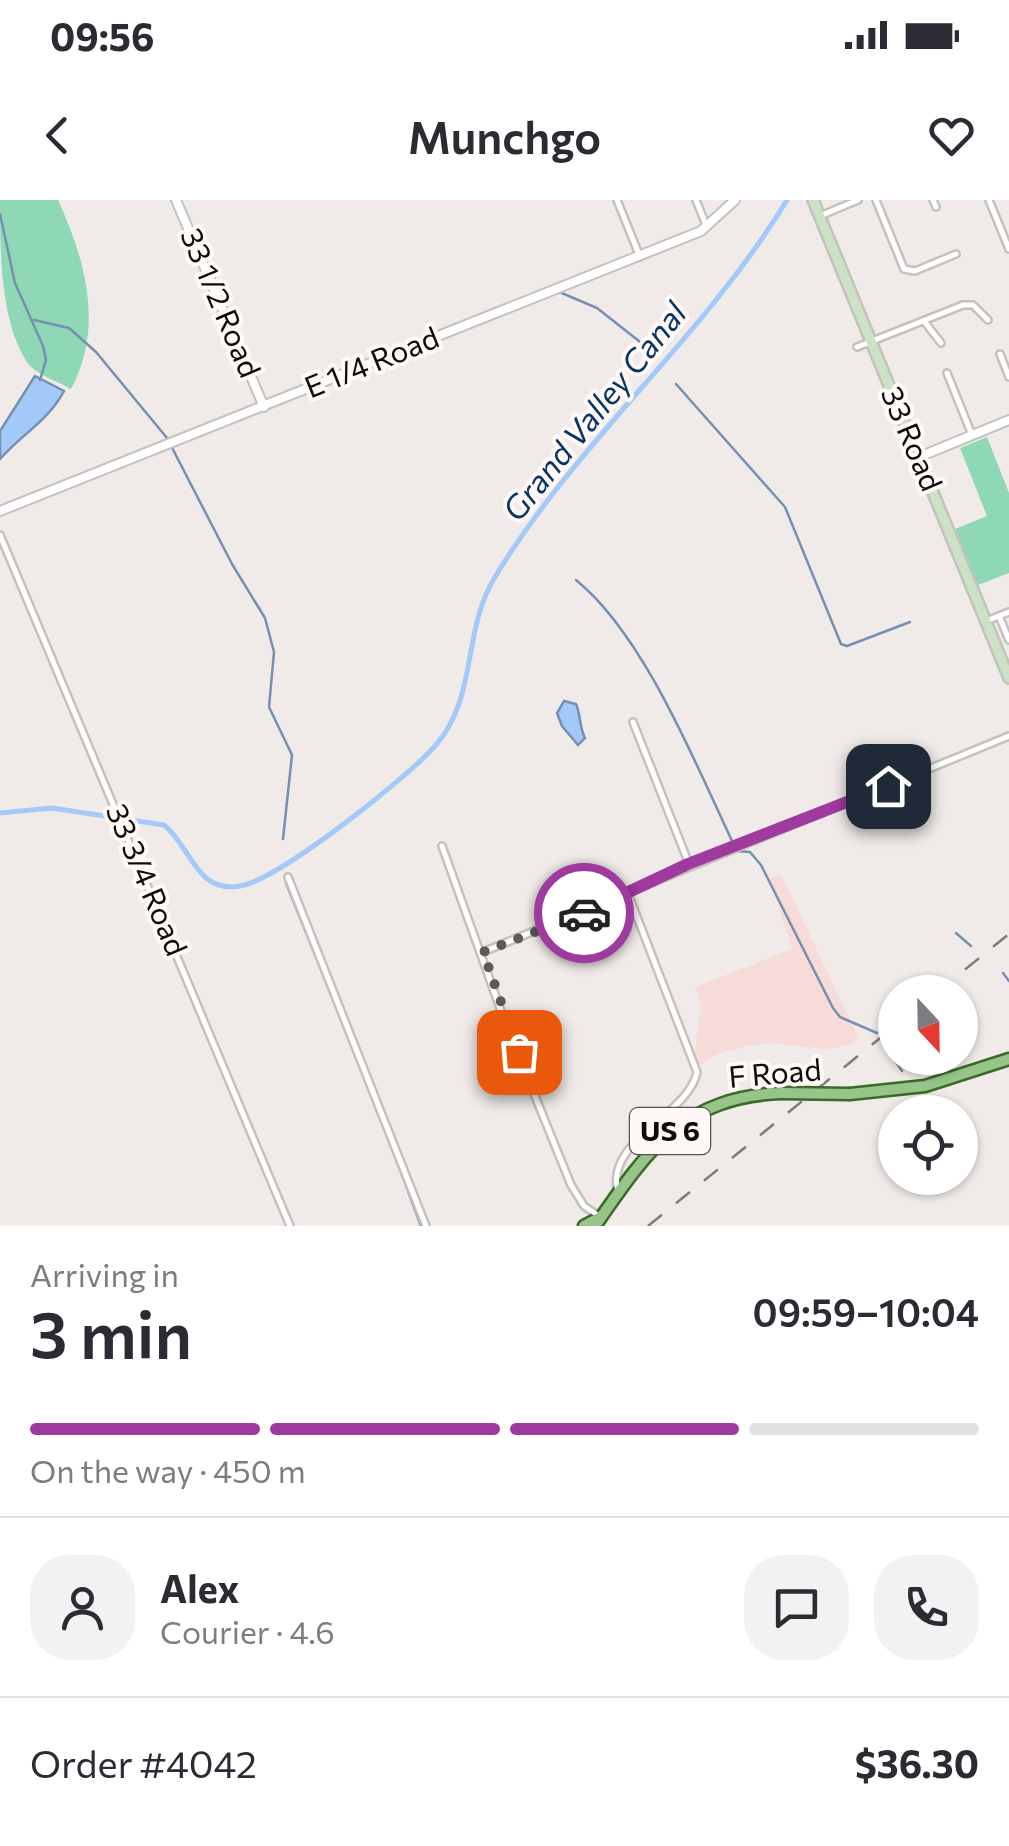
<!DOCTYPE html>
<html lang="en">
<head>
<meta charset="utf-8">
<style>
	:root { --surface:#fff; --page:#f2f2f3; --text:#2b2b33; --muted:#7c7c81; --line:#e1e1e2; --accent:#9f3a9e }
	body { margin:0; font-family:Commissioner,sans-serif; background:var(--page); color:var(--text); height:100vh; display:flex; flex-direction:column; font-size:38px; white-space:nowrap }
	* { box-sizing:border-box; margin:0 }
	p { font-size:32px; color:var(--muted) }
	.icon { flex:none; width:55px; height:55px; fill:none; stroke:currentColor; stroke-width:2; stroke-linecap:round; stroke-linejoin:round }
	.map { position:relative; height:1026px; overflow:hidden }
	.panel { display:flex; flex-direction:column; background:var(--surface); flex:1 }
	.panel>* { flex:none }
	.needle { width:65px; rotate:158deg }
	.fabs { position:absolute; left:878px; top:775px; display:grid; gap:20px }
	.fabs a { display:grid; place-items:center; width:100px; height:100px; border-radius:50%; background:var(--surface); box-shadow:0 2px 8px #0004; font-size:50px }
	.pin { position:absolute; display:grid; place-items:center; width:85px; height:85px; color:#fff; margin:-42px; border-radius:20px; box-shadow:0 5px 15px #0006 }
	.courier { position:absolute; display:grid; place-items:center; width:100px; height:100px; margin:-50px; border:8px solid #9f3a9e; border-radius:50%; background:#fff; color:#222; box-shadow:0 2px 12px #0007 }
	.summary em { font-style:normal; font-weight:600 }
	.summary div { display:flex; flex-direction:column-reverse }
	.summary { display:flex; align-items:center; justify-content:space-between; height:170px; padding:0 30px }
	h1 { font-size:65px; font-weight:600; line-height:75px }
	.bar { display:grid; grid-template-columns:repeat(4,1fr); gap:15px 10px; align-content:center; height:120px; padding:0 30px }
	.bar i { height:12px; border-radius:8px; background:var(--line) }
	.bar .current { background:var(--accent) }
	.bar p { grid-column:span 4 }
	.line { display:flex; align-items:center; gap:25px; padding:0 30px; border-top:2px solid var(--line) }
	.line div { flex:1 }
	.round { display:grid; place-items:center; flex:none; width:105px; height:105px; border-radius:40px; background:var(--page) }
	.status { display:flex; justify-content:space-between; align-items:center; height:70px; padding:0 50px; background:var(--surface); direction:ltr }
	.status svg { height:28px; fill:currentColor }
	header { display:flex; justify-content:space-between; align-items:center; height:130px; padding:0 30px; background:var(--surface); font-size:45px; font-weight:600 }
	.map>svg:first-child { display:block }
</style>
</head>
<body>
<div class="status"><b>09:56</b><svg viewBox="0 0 49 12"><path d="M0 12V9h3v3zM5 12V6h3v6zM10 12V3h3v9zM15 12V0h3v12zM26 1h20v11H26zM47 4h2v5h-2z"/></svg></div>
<header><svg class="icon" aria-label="back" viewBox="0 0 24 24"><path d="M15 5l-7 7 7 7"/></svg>Munchgo<svg class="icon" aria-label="heart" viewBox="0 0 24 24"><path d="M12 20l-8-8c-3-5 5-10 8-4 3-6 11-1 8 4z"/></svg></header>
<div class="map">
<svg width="1009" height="1026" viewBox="0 0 1009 1026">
	<rect width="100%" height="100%" fill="#f0ebe9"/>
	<polygon fill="#f6dbd9" points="781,674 858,837 852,844 829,849 769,843 746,846 714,855 701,865 694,858 701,806 695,787 792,749 770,679"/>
	<g fill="#8ed8b5">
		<path d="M0,0H58C86,61 104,128 71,189C59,182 40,176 30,166C0,126 0,52 0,0Z"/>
		<polygon points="987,237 1009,293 1009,373 978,385 955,329 987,316 960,248"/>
	</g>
	<g fill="#a3c9f8" stroke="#7690b1" stroke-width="2.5">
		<path d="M35,176L64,191C49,220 22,234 0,259V231Z"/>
		<path d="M564,501L576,504C581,516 579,526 585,538L578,545L562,526L557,513Z"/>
	</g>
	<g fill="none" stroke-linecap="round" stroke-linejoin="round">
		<g stroke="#7690b1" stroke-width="2.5">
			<polyline points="0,14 15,83 43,146 46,160 40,180"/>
			<polyline points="557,91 597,108 644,145"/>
			<polyline points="34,120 69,128 96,152 167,238 232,364 265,418 274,452 269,507 292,555 283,639"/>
			<polyline points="676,184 785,307 841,444 847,446 910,422"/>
			<polyline points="270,199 288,192"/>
			<path d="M576,380C644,435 695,563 733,643"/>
			<polyline points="736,651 750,652 761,665 833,808 840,817 877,833"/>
			<polyline points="286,683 377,908"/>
			<polyline points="956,733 971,746"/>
			<polyline points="1003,773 1009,781"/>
			<polyline points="886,847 902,871"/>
			<polyline points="383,924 421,1026"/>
		</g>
		<path stroke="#a3c9f8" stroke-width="5" d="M0,613L52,608L164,625C191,646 196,694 240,686C280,679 407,578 435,546C478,498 462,430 495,377C578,240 704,137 787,0"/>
		<g stroke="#c5c1be" stroke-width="10">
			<g id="minor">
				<polyline points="617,0 640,57"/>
				<polyline points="696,0 706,25"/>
				<polyline points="876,0 904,69 915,71 956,54"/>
				<polyline points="933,0 936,7"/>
				<polyline points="989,0 1009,49"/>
				<polyline points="820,16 858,0"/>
				<polyline points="924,121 941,143"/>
				<polyline points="857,147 963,105 973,105 988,120"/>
				<polyline points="1000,154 1009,177"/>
				<polyline points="947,173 972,235"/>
				<polyline points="0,335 290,1026"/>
				<polyline points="999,416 1009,440"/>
				<polyline points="986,421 1009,412"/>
				<polyline points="633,522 689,664"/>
				<polyline points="442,646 505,822 571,985 584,1006 599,1016"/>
				<polyline points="288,677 426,1026"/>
				<polyline points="483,752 1009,536"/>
				<path d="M618,992C604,940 689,915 697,872L627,691"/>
			</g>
		</g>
		<g stroke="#c5c1be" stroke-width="12">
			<g id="tertiary">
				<polyline points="176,0 264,207"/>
				<polyline points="919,257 1009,220"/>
				<polyline points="0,311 701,31 735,0"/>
			</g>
		</g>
		<g stroke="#c5c1be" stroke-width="14">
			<polyline id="secondary" points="813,0 1009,478"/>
		</g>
		<g stroke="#3a6b29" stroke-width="15">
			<g id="primary">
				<polyline points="850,894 925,886 1009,859"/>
				<polyline points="584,1026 601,1017"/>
				<path d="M595,1026C647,951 682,897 782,893"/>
			</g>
		</g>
		<use href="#minor" stroke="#fff" stroke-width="5"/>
		<use href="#tertiary" stroke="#fff" stroke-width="8"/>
		<use href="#secondary" stroke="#cbe2c4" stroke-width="9"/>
		<use href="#primary" stroke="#97c589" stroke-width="10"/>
		<g stroke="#7e7b79" stroke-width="2.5" stroke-dasharray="18 18" stroke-linecap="butt">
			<polyline points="937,792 1009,734"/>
			<polyline points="648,1026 895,826"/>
		</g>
		<g stroke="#3a6b29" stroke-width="15" stroke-linecap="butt">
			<polyline id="primary-bridge" points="782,893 850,894"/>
		</g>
		<use href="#primary-bridge" stroke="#97c589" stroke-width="10"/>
	</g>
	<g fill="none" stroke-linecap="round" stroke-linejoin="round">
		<polyline stroke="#5c5958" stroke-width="10" stroke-dasharray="0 18" points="519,852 483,752 584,713"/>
		<polyline stroke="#9f3a9e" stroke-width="12" points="584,713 688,664 888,586"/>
	</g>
	<g text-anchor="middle" stroke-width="8" stroke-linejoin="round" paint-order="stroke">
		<rect fill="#fef9f6" stroke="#555251" stroke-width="2.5" x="630" y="908" width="80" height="46" rx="8"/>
		<g font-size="28" font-weight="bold" fill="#0d0b0a">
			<text x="670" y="941">US 6</text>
		</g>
		<g font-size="30" fill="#0d0b0a" stroke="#fef9f6">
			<text transform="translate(220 103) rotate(67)" y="10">33 1/2 Road</text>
			<text transform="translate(372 163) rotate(-22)" y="10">E 1/4 Road</text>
			<text transform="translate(911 239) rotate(67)" y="10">33 Road</text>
			<text transform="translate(146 680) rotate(67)" y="10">33 3/4 Road</text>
			<text transform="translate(775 874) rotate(-5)" y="10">F Road</text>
		</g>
		<g font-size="32" font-style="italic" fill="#073564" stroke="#fef9f6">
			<text transform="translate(595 212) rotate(-51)" y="11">Grand Valley Canal</text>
		</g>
	</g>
</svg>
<div class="fabs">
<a><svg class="needle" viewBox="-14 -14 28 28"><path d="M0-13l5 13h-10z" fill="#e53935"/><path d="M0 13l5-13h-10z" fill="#7c7c81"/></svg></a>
<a><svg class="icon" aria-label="locate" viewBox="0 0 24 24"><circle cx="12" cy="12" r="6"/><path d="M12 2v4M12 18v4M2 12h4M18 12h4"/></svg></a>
</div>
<div class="pin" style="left:519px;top:852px;background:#ea580c"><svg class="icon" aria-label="bag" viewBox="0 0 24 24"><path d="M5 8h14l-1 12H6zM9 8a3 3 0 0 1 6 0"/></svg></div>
<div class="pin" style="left:888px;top:586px;background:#1f2937"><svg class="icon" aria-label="home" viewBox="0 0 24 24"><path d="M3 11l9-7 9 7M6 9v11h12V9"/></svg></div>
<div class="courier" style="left:584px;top:713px"><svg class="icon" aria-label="car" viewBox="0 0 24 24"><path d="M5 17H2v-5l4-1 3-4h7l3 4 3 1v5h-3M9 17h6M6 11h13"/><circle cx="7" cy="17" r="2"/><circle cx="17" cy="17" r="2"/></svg></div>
</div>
<section class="panel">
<div class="summary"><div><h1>3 min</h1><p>Arriving in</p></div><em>09:59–10:04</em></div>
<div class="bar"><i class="current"></i><i class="current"></i><i class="current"></i><i></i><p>On the way · 450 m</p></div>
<div class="line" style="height:180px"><a class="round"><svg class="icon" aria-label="person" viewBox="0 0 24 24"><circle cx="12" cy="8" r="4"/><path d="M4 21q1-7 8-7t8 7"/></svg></a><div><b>Alex</b><p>Courier · 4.6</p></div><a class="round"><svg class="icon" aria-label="chat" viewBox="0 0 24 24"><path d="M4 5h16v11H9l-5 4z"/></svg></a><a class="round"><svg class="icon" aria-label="phone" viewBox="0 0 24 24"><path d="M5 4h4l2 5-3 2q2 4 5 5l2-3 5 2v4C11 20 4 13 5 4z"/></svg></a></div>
<div class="line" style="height:130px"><div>Order #4042</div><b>$36.30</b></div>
</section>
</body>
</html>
